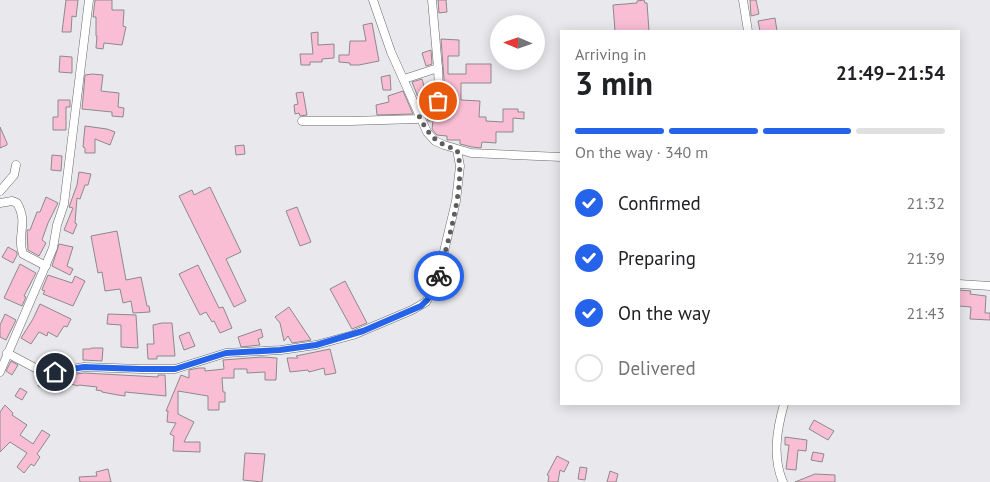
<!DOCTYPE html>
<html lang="en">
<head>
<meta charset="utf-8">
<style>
	:root { --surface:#fff; --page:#f6f6f6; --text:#202124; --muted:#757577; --line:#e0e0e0; --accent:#2563eb }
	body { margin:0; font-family:"PT Sans",sans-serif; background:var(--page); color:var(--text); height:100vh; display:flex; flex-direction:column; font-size:19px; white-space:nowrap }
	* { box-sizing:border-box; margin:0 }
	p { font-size:16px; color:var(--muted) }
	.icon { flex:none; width:28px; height:28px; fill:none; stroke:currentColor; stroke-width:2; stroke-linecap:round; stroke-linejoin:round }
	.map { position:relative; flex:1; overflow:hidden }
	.sheet { position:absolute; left:560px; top:30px; width:400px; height:375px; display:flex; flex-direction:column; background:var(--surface); border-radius:0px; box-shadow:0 2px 12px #0003 }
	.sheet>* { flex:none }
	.needle { width:32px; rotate:272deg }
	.controls { position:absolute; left:490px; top:15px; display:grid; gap:10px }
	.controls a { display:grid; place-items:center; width:55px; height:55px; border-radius:50%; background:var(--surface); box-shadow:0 2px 12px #0003; font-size:25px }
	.pin { position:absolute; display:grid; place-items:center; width:42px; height:42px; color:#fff; margin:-21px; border:2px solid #fff; border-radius:50%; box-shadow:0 1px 5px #0007 }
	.courier { position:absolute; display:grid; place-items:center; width:50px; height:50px; margin:-25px; border:4px solid #2563eb; border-radius:50%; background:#fff; color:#222; box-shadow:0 1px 6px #0007 }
	.head em { font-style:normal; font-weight:600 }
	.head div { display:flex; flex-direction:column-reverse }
	.head { display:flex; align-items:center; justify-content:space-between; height:85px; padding:0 15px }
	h1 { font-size:32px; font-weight:600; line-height:38px }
	.bar { display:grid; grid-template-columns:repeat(4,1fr); gap:8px 5px; align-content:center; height:60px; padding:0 15px }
	.bar i { height:6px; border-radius:4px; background:var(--line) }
	.bar .on { background:var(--accent) }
	.bar p { grid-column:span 4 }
	ol { padding:0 15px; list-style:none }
	li { display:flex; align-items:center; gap:15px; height:55px }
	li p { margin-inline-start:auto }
	li .icon { padding:5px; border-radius:50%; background:var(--accent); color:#fff; stroke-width:4 }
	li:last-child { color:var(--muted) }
	li i { width:28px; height:28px; border:2px solid var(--line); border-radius:50% }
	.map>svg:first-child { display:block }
</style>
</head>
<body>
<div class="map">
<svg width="990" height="482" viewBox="0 0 990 482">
	<rect width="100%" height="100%" fill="#e9e9ed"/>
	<g fill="#f9bed4" stroke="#8d898a">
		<polygon points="66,0 78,0 76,17 72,16 71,32 62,32"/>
		<polygon points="95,0 112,0 112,10 124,10 123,26 126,27 122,45 104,43 103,49 96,48 97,36 96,36 96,17 93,17"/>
		<polygon points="438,0 446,0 447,12 439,13"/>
		<polygon points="644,0 645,3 647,3 649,31 615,31 613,5 637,3 637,1"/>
		<polygon points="750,0 756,0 759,14 751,16"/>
		<polygon points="775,18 777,31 760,31 758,21"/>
		<polygon points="372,23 379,61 359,65 350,65 350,63 339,62 339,55 349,55 350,41 366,41 363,25"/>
		<polygon points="318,32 318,45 334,44 334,58 322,59 322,62 310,62 310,65 301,65 300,54 313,54 311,33"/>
		<polygon points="441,39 459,40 459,56 448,56 448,74 466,74 466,64 491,64 491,83 461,83 461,100 480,101 479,117 486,117 486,121 503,122 503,109 518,109 518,112 524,112 524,119 513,118 513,132 496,132 496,143 482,142 481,148 472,147 460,144 460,140 447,140 447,136 437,135 432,129 433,121 428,121 427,117 442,110 445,92"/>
		<polygon points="431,50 432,64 426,66 422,53"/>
		<polygon points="60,56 72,57 72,73 59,72"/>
		<polygon points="92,74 103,75 101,91 119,93 118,107 124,108 123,117 112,116 112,112 82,109 85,75"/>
		<polygon points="390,75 391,90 383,90 381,77"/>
		<polygon points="422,79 426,93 433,93 432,103 422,107 412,82"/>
		<polygon points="403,91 413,114 377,115 376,105 389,102 388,96"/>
		<polygon points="303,92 307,115 300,116 299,113 295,114 294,105 298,104 296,93"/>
		<polygon points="58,100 70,100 70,107 66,107 66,130 53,130 53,117 58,117"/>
		<polygon points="85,126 107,129 115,132 110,145 95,139 95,153 85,153 85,148 83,147"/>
		<polygon points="0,127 7,143 7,145 0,148"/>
		<polygon points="244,145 245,154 236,155 235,146"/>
		<polygon points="52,155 62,156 61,171 51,170"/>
		<polygon points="79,172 91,174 88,185 85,185 80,199 77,198 75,223 77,224 73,234 64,230 73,208 69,207 77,185"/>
		<polygon points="210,187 241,252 226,259 246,301 234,307 179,196 192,190 194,195"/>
		<polygon points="46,197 58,203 48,223 42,240 46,243 39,256 28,250 27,230 30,230 37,212 40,212"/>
		<polygon points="297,207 311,242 300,246 286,211"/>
		<polygon points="117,231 126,280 141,277 147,306 149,306 150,312 133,313 131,301 123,303 120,289 105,291 102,272 98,273 91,236"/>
		<polygon points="59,244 73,247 67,266 73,269 70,275 52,266"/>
		<polygon points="8,247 17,252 17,255 13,263 2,257"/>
		<polygon points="20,264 36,273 24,296 26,297 22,306 4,298"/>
		<polygon points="198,265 219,308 223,307 232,328 220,333 214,321 212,322 206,312 200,315 179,274"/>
		<polygon points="48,275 72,283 75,276 85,281 73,306 43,294 45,291 42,290 43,287"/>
		<polygon points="345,281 367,323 352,329 330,289"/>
		<polygon points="959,290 971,291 970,294 986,296 985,313 990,313 990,320 970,319 971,307 959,306"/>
		<polygon points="40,304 71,319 67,327 64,326 57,337 48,332 47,336 39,332 31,344 21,338 33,319"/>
		<polygon points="289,307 311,340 292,343 288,336 284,341 280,323 275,317"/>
		<polygon points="5,314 16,320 6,340 0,337 0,325"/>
		<polygon points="108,314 136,315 138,348 121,347 121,325 107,324"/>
		<polygon points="162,323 172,323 175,356 157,356 157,359 148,359 147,344 154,344 153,325"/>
		<polygon points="261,329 263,337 258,339 260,345 241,347 238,337"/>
		<polygon points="189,332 195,346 184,350 179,336"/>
		<polygon points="91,348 103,348 102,361 83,360 83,349 90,349"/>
		<polygon points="330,349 336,373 325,375 324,368 309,372 308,370 290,372 287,358 298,358 296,356"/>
		<polygon points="262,357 277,358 276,380 265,380 265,372 247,373 247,369 234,369 234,378 222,378 223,392 225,392 225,402 219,402 219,410 208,410 208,396 178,391 178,414 194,422 184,442 200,442 200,452 173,451 174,436 170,434 176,423 167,422 168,411 166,411 181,375 189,378 189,370 199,368 205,368 205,371 224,369 223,360"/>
		<polygon points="11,361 18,365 12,375 6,371"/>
		<polygon points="84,373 158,377 158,375 165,375 166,396 125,392 125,396 118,395 102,392 102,391 96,390 97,387 79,385 78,386 67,383 69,375"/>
		<polygon points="42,377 56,380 56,378 66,382 62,392 50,387 49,390 38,386"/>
		<polygon points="20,388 27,392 22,400 15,396"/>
		<polygon points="5,405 13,413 12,415 27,425 20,435 33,444 42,430 50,435 37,454 40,457 34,466 31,464 24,473 17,467 27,453 10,442 0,452 0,412"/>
		<polygon points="814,420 834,431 828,440 809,429"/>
		<polygon points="785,437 807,440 806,451 798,450 796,470 786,469 789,445 785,445"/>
		<polygon points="813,452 824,454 822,462 811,460"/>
		<polygon points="245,453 265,454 262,482 243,480"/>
		<polygon points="557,456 569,462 564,472 560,470 558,482 548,482 549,476 547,475"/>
		<polygon points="580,467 587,468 585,480 578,479"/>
		<polygon points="108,469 111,482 80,482 79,477 97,476 96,472"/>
		<polygon points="610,471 618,474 616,482 607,482"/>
		<polygon points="815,474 835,475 835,482 795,482"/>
	</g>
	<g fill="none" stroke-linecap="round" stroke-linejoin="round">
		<g stroke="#69696c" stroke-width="9">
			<g id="minor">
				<polyline points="373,0 391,52 427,132 435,141 444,145 471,153 561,157"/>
				<polyline points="743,0 748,31"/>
				<polyline points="404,79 438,68 432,0"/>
				<polyline points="302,121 350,121 417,119 422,113 437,107 439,91 438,68"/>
				<polyline points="0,191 14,175 16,165"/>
				<path d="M0,203L12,201L17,203C29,223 16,236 23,254L46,266"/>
				<polyline points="959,284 990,286"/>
				<polyline points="7,353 39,370 50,373 84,367 141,369 175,369 226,353 281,350 316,345 353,335 412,310 426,302 436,285 456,201 460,166 457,150"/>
				<polyline points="0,372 53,248 57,225 64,204 89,0"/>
				<path d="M783,482C772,457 777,429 784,404"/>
			</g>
		</g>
		<use href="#minor" stroke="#fff" stroke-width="8"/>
	</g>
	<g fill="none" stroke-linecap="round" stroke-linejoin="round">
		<path stroke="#5d5d5f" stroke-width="5" stroke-dasharray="0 9" d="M438,101L436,108L425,112L419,116C430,137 435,142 457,150C467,182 447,243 439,276"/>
		<path stroke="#2563eb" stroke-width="6" d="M55,372L84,367L141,369H175L226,353L280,350L316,345L363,331L421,306C431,298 436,287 439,276"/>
	</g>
</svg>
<div class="controls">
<a><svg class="needle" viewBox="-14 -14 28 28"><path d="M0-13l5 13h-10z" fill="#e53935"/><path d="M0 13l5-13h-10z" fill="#757577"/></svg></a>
</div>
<div class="pin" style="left:438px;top:101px;background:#ea580c"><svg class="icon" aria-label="bag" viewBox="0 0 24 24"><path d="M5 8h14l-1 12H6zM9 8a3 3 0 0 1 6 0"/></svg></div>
<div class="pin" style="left:55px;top:372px;background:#1f2937"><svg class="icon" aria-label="home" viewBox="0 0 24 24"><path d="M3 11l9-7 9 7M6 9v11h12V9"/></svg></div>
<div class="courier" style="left:439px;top:276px"><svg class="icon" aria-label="bike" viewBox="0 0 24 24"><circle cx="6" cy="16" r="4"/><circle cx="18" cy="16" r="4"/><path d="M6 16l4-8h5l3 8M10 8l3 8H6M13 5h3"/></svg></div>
<section class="sheet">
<div class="head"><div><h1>3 min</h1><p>Arriving in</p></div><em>21:49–21:54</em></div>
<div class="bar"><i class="on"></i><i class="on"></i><i class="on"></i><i></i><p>On the way · 340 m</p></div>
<ol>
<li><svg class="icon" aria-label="check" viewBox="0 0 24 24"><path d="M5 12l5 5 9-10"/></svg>Confirmed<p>21:32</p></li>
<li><svg class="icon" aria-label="check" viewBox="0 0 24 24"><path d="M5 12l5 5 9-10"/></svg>Preparing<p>21:39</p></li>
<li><svg class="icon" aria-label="check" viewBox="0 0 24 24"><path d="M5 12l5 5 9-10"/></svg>On the way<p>21:43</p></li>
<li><i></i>Delivered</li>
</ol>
</section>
</div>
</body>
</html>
